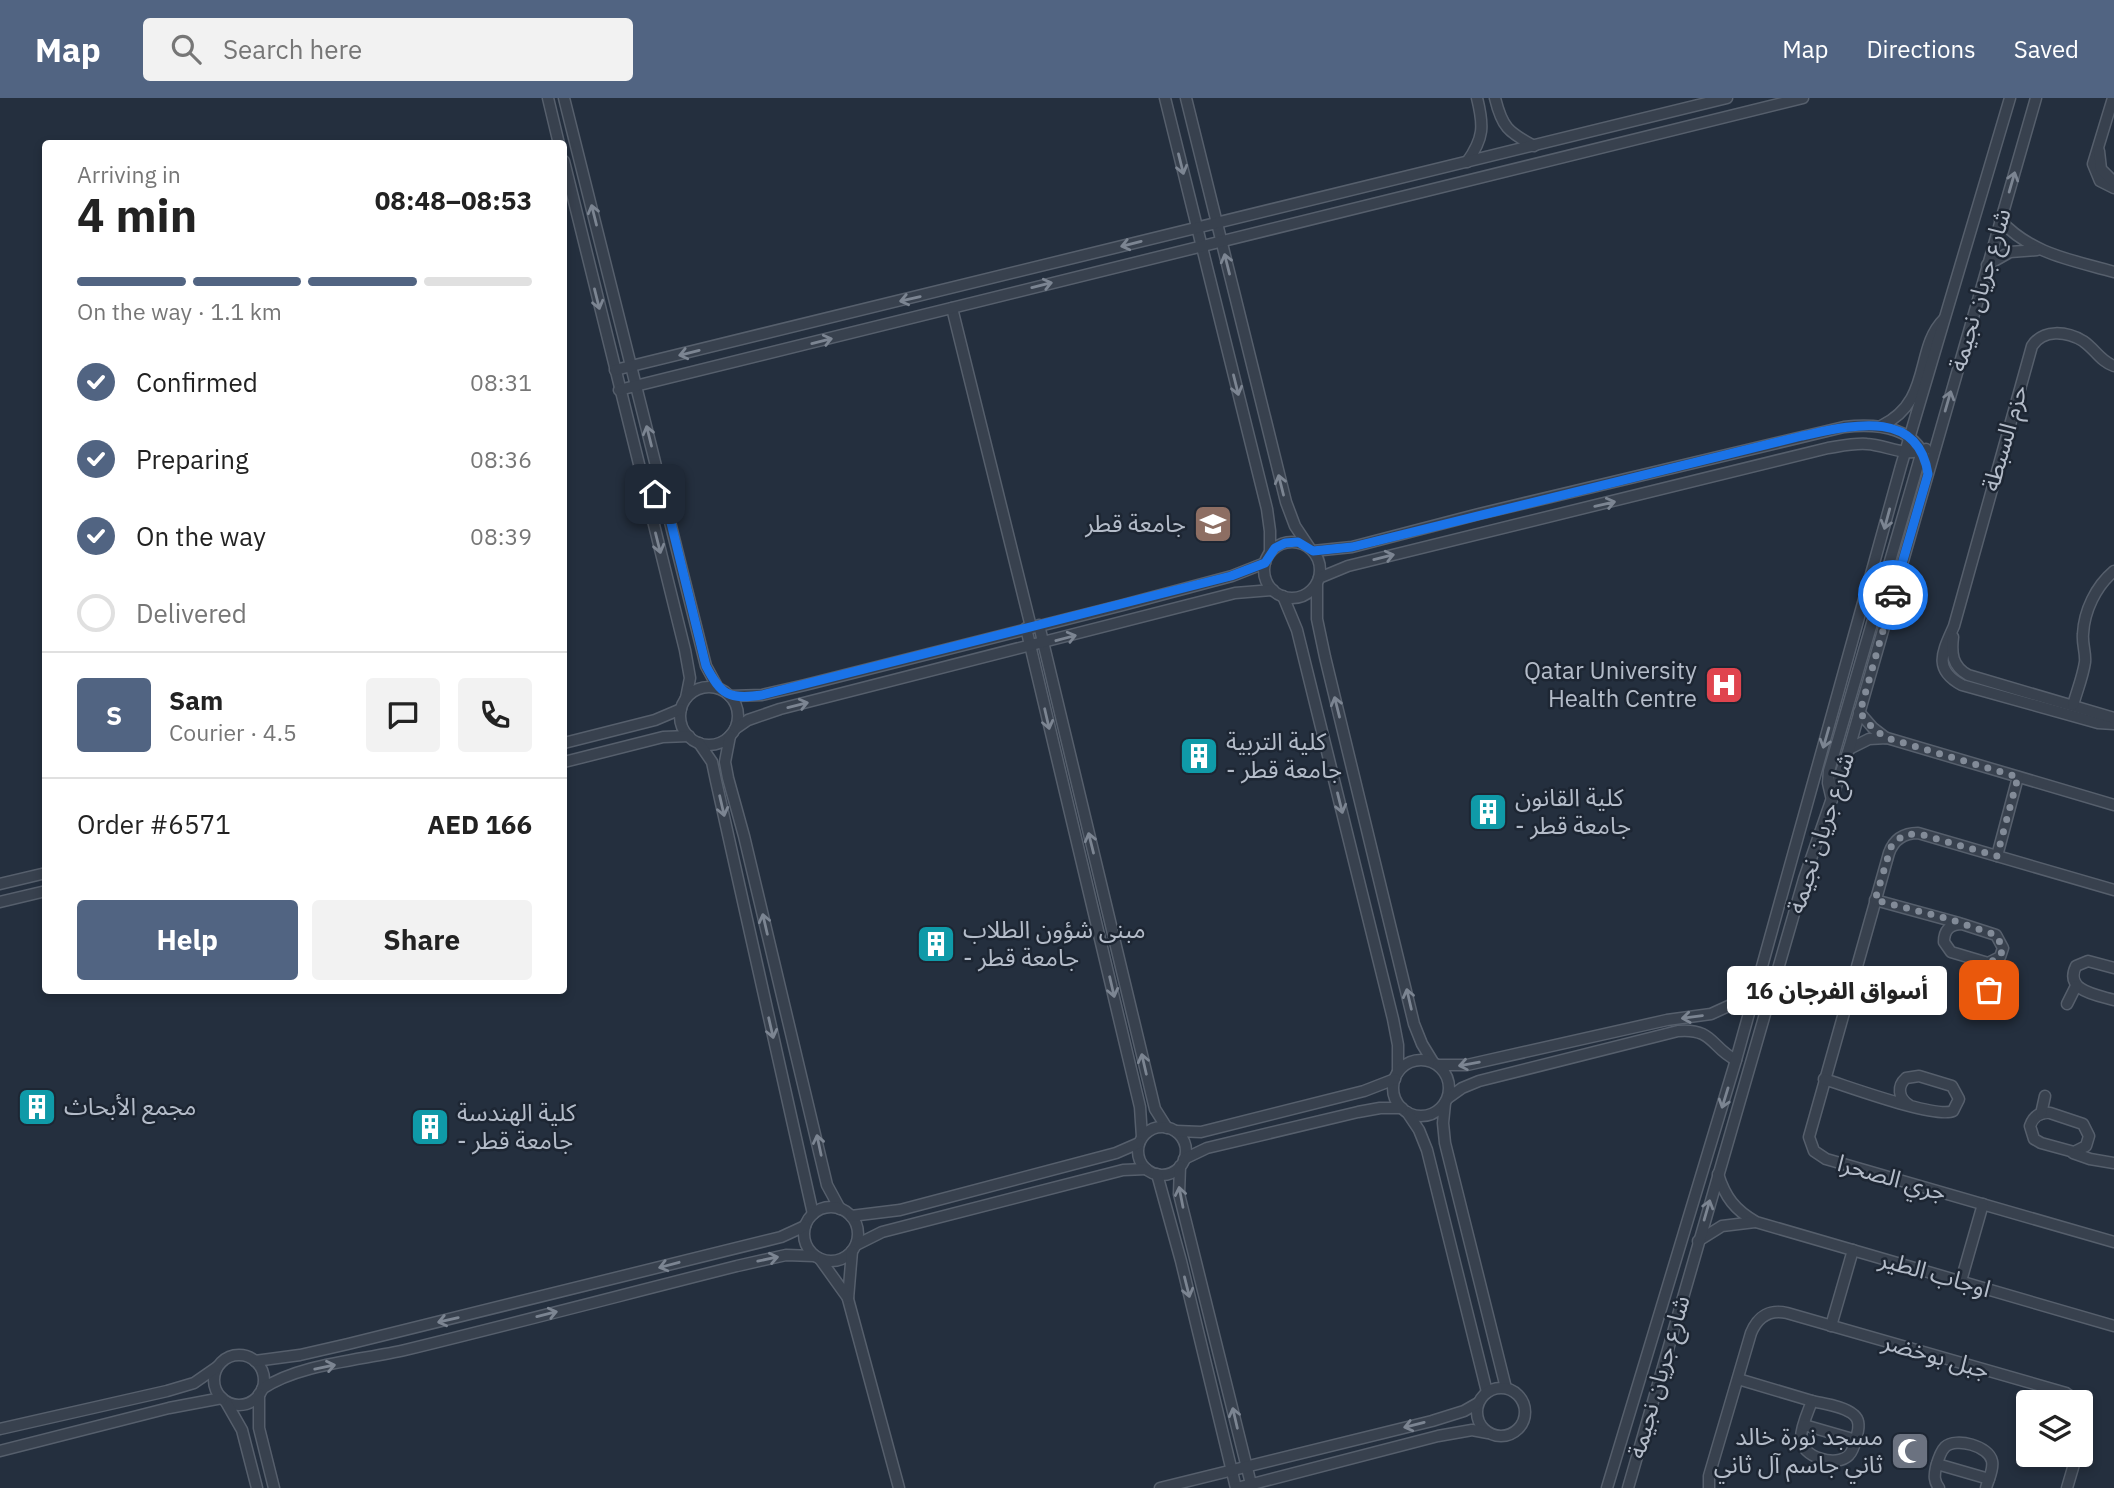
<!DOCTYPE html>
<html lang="en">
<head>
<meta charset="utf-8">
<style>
	:root { --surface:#fff; --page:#f2f2f2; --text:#222; --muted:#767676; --line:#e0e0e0; --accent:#516482 }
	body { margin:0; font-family:"IBM Plex Sans","Noto Sans Arabic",sans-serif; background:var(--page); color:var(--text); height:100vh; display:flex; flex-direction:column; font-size:26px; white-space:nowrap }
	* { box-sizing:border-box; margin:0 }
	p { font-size:23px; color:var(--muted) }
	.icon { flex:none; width:38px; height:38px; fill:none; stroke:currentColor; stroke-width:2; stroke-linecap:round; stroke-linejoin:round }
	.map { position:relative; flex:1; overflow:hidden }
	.panel { position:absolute; left:42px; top:42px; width:525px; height:854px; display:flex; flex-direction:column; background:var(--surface); border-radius:7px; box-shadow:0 4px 10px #0003 }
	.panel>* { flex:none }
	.fabs { position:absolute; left:2016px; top:1292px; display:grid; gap:14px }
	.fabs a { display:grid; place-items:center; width:77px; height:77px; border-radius:7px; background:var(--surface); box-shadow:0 4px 10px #0003; font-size:35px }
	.pin { position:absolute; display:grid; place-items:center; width:60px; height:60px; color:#fff; margin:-30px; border-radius:14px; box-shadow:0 4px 10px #0006 }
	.courier { position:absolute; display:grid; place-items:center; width:70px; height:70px; margin:-35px; border:5px solid #1a73e8; border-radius:50%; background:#fff; color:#222; box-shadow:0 2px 9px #0007 }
	.bubble { position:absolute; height:49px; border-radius:7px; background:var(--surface); box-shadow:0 4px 10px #0003; font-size:23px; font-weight:800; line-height:49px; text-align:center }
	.overview em { font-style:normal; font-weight:800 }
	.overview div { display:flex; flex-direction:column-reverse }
	.overview { display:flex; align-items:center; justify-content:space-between; height:119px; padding:0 35px }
	h1 { font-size:46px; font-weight:800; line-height:52px }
	.bar { display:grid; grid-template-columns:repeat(4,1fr); gap:10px 7px; align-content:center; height:84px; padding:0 35px }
	.bar i { height:9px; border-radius:5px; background:var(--line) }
	.bar .current { background:var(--accent) }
	.bar p { grid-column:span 4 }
	.line { display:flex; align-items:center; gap:18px; padding:0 35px; border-top:2px solid var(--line) }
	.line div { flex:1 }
	.round { display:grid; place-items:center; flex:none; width:74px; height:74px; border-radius:7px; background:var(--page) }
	ol { padding:0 35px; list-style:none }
	li { display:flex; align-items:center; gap:21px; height:77px }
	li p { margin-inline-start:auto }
	li .icon { padding:7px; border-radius:50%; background:var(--accent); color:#fff; stroke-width:4 }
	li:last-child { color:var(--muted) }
	li i { width:38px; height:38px; border:4px solid var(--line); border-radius:50% }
	.cta { display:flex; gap:14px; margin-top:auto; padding:14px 35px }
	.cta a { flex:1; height:80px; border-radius:7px; background:var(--accent); color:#fff; font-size:28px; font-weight:800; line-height:80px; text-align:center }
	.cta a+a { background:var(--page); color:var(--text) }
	header { display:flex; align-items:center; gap:42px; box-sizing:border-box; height:98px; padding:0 35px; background:var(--accent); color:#fff }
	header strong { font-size:33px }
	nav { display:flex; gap:38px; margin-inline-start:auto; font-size:24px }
	.search { width:490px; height:63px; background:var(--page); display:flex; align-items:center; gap:18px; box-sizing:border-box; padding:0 24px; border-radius:7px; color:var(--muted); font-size:26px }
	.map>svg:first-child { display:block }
</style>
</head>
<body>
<header>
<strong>Map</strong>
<div class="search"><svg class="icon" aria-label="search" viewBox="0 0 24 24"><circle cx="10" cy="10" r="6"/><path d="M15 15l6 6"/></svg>Search here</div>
<nav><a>Map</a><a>Directions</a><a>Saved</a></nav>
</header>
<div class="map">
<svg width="2114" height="1390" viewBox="0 0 2114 1390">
	<rect width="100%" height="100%" fill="#242f3e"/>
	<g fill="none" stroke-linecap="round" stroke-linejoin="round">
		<g stroke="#565f6c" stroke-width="13">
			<g id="street">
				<polyline points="548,0 559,46"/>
				<polyline points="564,0 706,568 718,590"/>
				<polyline points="1165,0 1267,411 1270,433 1270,454"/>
				<polyline points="1186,0 1286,404 1295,428 1309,449"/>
				<path d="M1495,0C1502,29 1508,34 1534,48"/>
				<polyline points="2113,0 2093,66 2100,83 2114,90"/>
				<polyline points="2099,53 2101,71 2114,84"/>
				<polyline points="564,63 685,552 690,580 686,600"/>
				<path d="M1467,64C1484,40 1484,28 1477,0"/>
				<path d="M2000,122C2031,156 2072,162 2114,174"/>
				<polyline points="1987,167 2010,154 2037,152"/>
				<polyline points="952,210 1031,529"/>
				<path d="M2114,268C2100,263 2095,251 2083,243C2066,233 2043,231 2032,248L1954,528C1943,553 1932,571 1962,587L2098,625L2114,626"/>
				<polyline points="615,272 1727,0"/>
				<polyline points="619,292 1803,0"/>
				<path d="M1881,328C1933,303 1914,251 1944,221"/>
				<circle cx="1292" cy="472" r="28"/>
				<path d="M1313,453L1352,449L1479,416L1844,329C1878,325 1921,329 1927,370"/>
				<path d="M1319,480L1348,468L1828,350C1841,348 1854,345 1867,346C1887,347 1906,360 1926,351"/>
				<polyline points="1317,486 1317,521 1325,559 1414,926 1422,946 1433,964"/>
				<polyline points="1283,498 1297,532 1393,921 1398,947 1398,974"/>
				<polyline points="1039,527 1155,1011 1167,1030"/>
				<polyline points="1026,530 1140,1009 1142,1039"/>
				<path d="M1953,539C1951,555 1952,568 1968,577L2114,620"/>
				<circle cx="709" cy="618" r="29"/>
				<polyline points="730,598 762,597 805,587 1123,507 1232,478 1265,465"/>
				<path d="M2073,607C2077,593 2083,578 2085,564C2086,555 2082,546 2083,536C2084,513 2096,488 2114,473"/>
				<polyline points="1859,614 1873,630 1886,640"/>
				<polyline points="735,631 748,622 780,611 1235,495 1273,492"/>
				<polyline points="730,638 725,664 728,680 744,738 827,1087 840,1111"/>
				<polyline points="564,645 655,622 681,611"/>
				<polyline points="699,645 712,664 716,683 813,1116"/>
				<polyline points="1849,651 1869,641 1887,640 2114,707"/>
				<polyline points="564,664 663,639 689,638"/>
				<polyline points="1832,702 1828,685 1829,673 1922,353"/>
				<polyline points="1997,758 2018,679"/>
				<polyline points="0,786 46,775"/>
				<path d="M2114,792L1918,735C1904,735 1894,741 1889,755L1809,1039L1814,1053L1826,1061L2114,1144"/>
				<polyline points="1875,802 1959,825"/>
				<polyline points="0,804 46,793"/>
				<path d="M1962,826L1996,837L2003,850L2000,859L1988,865L1951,854L1944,844C1944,832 1950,826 1962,826Z"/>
				<polyline points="1988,865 1991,876 1989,892"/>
				<path d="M2114,870L2088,863L2076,868C2064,893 2097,897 2114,902"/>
				<polyline points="2067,906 2076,888"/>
				<circle cx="1421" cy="990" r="28"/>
				<polyline points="1438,967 1467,967 1667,922 1711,916 1755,896"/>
				<path d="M1824,981C1847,988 1935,1021 1953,1013L1959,1001L1952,988L1919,978L1906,980C1897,988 1898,1000 1909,1007"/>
				<path d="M1448,1000L1462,990L1479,983L1678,933C1714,930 1711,950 1736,962"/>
				<polyline points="1445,1005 1443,1025 1445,1045 1506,1290"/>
				<polyline points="1407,1014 1419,1032 1427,1052 1487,1294"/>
				<path d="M2050,1015L2083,1026L2089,1038L2086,1048L2074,1054L2041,1045L2034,1041L2030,1028C2033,1019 2039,1014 2050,1015Z"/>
				<polyline points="2041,1016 2045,998"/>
				<circle cx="1162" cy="1053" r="24"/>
				<polyline points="1176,1033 1201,1034 1364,993 1395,981"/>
				<polyline points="2073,1055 2090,1061 2114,1065"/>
				<polyline points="1184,1061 1207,1050 1358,1014 1380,1010 1402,1010"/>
				<polyline points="1180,1068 1179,1096 1251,1386"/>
				<polyline points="1157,1076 1181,1163 1236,1390"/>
				<path d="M1718,1076C1725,1099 1735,1112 1756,1124L2114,1228"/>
				<circle cx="831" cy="1136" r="27"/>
				<polyline points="851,1118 900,1112 1116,1055 1139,1045"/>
				<polyline points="1698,1143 1722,1128 1755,1124"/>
				<polyline points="856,1147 882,1134 1123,1072 1146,1071"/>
				<polyline points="852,1153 848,1201 899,1390"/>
				<polyline points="820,1161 848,1200"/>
				<polyline points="1961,1183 1983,1106"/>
				<polyline points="1831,1228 1853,1152"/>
				<circle cx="239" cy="1282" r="25"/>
				<polyline points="255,1263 300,1257 348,1246 781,1139 805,1128"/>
				<polyline points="1738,1281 1812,1303"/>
				<circle cx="1501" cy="1314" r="24"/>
				<path d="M262,1291C298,1266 362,1262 405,1252C516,1225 626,1196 737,1168L786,1157L814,1158"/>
				<polyline points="259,1296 259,1330 274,1390"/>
				<path d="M1812,1303C1824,1306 1844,1308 1854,1317C1860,1322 1859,1330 1857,1337C1855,1344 1854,1352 1849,1357C1837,1370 1800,1359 1801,1340C1801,1328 1808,1314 1812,1303Z"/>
				<polyline points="226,1304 242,1332 257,1390"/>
				<polyline points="2081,1306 2086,1320 2081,1343"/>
				<polyline points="1804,1327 1856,1342"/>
				<polyline points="0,1331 167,1293 194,1285 217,1269"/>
				<polyline points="0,1353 169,1310 222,1300"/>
				<polyline points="1937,1366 1989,1381"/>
				<polyline points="1160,1390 1432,1323 1464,1313 1478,1305"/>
				<polyline points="1237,1390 1438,1338 1472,1332 1488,1335"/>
				<polyline points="1607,1390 1736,962 1901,368 2010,0"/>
				<polyline points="1628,1390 1804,781 1849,651 2036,0"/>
				<path d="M1709,1390V1378L1751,1235C1758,1218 1770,1211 1787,1215L2066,1295L2079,1304"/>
				<path d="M1939,1390C1934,1383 1934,1378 1936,1369C1938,1362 1940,1354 1945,1349C1956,1339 1989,1348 1992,1363C1994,1372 1988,1382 1986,1390"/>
				<polyline points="2067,1390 2077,1356"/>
			</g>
		</g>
		<use href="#street" stroke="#38414e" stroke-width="10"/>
	</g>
	<defs><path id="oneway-shaft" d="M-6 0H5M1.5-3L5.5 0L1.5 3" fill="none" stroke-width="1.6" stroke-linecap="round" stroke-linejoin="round" transform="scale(1.75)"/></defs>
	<g stroke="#7c8592">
		<use href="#oneway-shaft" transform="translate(1181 66) rotate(76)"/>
		<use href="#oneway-shaft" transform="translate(2012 84) rotate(-74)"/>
		<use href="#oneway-shaft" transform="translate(594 117) rotate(-104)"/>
		<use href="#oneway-shaft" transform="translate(1131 146) rotate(166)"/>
		<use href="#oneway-shaft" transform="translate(1227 166) rotate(-104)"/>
		<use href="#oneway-shaft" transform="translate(1042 187) rotate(-14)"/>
		<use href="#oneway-shaft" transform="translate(597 201) rotate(76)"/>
		<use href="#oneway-shaft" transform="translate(910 201) rotate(167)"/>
		<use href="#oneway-shaft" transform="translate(822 243) rotate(-14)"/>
		<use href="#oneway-shaft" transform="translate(689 255) rotate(166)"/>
		<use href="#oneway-shaft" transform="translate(1236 287) rotate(76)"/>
		<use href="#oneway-shaft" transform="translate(1948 303) rotate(-74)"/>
		<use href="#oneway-shaft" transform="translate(649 338) rotate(-104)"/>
		<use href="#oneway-shaft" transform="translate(1281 387) rotate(-104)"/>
		<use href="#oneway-shaft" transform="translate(1605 406) rotate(-13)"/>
		<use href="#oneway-shaft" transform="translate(1887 421) rotate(105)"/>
		<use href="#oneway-shaft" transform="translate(658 445) rotate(76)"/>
		<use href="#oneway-shaft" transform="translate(1384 459) rotate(-14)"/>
		<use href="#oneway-shaft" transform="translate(1066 540) rotate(-15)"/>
		<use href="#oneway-shaft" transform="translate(798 607) rotate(-14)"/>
		<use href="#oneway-shaft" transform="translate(1337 609) rotate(-104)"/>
		<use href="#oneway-shaft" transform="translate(1047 621) rotate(77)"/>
		<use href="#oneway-shaft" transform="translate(1826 640) rotate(106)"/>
		<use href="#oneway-shaft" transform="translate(1340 705) rotate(76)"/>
		<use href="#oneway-shaft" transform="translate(722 708) rotate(77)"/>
		<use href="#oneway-shaft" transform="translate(1091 745) rotate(-104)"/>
		<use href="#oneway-shaft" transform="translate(765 826) rotate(-103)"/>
		<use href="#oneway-shaft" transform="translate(1112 889) rotate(77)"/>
		<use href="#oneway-shaft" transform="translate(1409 901) rotate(-103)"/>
		<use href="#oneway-shaft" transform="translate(1692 919) rotate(172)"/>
		<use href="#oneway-shaft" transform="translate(771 930) rotate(77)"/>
		<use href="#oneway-shaft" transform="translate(1144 966) rotate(-103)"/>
		<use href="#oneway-shaft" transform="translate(1469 966) rotate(170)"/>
		<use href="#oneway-shaft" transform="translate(1725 1000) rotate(107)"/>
		<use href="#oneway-shaft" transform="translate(819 1047) rotate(-102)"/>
		<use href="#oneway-shaft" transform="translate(1181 1099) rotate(-101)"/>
		<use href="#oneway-shaft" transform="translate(1707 1112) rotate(-74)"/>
		<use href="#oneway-shaft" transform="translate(768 1161) rotate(-12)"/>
		<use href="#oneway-shaft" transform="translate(669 1167) rotate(165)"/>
		<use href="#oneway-shaft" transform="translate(1187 1189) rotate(76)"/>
		<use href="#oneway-shaft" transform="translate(547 1216) rotate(-14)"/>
		<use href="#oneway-shaft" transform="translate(448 1222) rotate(167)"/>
		<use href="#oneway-shaft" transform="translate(325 1269) rotate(-12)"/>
		<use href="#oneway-shaft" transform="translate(1235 1320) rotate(-103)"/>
		<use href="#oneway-shaft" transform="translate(1414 1327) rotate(166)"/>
	</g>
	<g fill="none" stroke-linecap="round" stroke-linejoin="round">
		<path stroke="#828b98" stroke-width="7" stroke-dasharray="0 12.6" d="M1893,497L1860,614C1867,625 1875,633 1887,640L2018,679L1997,758L1923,737L1907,736L1898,741L1891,749L1875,802L1949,821L1996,837L2003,850L2000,859L1988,865L1991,876L1989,892"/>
		<path stroke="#1a73e8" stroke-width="9" d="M655,396H664L706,568C721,597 729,602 762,597L1231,478L1265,465L1275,450L1285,445L1298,444L1313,453L1352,449L1802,338C1849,328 1918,309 1928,376L1893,497"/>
	</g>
	<defs>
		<g id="university-square" transform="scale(2.0125)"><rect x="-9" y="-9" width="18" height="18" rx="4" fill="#8d6e63" stroke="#1d2633"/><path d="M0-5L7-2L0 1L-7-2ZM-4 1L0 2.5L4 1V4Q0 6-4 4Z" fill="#fff"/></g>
		<g id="hospital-square" transform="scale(2.0125)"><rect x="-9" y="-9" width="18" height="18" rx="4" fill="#e0444e" stroke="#1d2633"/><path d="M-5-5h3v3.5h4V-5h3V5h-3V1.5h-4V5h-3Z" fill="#fff"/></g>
		<g id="building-square" transform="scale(2.0125)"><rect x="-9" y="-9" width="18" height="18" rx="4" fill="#0f9aa8" stroke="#1d2633"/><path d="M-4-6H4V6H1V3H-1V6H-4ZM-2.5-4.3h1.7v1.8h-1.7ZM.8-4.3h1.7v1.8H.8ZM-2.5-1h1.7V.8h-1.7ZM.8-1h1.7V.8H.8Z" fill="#fff"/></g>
		<g id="mosque-square" transform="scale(2.0125)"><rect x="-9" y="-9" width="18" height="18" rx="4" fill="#6b7280" stroke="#1d2633"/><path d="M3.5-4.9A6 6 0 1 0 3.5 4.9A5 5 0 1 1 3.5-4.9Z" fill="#fff"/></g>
	</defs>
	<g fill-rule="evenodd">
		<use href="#university-square" x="1213" y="426"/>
		<use href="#hospital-square" x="1724" y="587"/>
		<use href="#building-square" x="1199" y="658"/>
		<use href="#building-square" x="1488" y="714"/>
		<use href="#building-square" x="936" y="846"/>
		<use href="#building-square" x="37" y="1009"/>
		<use href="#building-square" x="430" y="1029"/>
		<use href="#mosque-square" x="1910" y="1353"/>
	</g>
	<g text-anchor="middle" stroke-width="5" stroke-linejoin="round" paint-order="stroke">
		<g font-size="24" fill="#b4bcc9" stroke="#1d2633">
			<text transform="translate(1980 192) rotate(-74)" y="8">شارع جريان نجيمة</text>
			<text transform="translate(2005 340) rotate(-74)" y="8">حزم السبطة</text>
			<text transform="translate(1821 735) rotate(-72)" y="8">شارع جريان نجيمة</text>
			<text transform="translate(1892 1080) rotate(16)" y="8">جري الصحرا</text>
			<text transform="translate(1935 1176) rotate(16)" y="8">اوجاب الطير</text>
			<text transform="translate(1936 1258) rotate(16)" y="8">جبل بوخضر</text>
			<text transform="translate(1659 1279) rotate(-74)" y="8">شارع جريان نجيمة</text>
		</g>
		<g font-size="24" fill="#b4bcc9" stroke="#1d2633" text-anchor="start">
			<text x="1186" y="434" text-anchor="end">جامعة قطر</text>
			<text x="1697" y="581" text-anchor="end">Qatar University<tspan x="1697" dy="28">Health Centre</tspan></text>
			<text x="1226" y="652">كلية التربية<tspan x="1226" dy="28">- جامعة قطر</tspan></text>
			<text x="1515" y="708">كلية القانون<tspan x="1515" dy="28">- جامعة قطر</tspan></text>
			<text x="963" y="840">مبنى شؤون الطلاب<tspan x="963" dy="28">- جامعة قطر</tspan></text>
			<text x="64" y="1017">مجمع الأبحاث</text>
			<text x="457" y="1023">كلية الهندسة<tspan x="457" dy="28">- جامعة قطر</tspan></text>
			<text x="1883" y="1347" text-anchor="end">مسجد نورة خالد<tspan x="1883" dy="28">ثاني جاسم آل ثاني</tspan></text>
		</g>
	</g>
</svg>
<div class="fabs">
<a><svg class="icon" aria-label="layers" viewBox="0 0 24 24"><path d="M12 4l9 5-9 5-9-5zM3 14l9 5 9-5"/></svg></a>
</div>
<div class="pin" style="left:1989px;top:892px;background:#ea580c"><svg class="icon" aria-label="bag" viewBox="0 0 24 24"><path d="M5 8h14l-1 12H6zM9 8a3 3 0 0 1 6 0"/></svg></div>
<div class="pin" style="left:655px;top:396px;background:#1f2937"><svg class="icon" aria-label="home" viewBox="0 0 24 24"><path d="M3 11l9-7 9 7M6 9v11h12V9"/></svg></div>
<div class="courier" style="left:1893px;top:497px"><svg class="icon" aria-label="car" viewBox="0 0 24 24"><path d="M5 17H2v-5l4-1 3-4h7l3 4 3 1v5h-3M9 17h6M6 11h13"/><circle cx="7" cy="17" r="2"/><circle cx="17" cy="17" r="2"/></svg></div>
<div class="bubble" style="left:1727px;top:868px;width:220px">أسواق الفرجان 16</div>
<section class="panel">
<div class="overview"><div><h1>4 min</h1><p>Arriving in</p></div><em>08:48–08:53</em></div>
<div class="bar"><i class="current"></i><i class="current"></i><i class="current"></i><i></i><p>On the way · 1.1 km</p></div>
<ol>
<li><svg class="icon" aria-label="check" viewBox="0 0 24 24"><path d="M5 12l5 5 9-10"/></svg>Confirmed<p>08:31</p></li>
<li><svg class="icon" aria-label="check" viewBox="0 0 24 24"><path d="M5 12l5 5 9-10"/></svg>Preparing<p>08:36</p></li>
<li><svg class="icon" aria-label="check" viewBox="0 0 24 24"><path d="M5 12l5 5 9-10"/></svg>On the way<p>08:39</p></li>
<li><i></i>Delivered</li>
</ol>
<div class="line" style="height:126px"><b class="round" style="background:var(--accent);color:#fff">S</b><div><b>Sam</b><p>Courier · 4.5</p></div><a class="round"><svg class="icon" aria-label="chat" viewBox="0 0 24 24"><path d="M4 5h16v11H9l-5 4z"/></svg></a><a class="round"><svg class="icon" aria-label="phone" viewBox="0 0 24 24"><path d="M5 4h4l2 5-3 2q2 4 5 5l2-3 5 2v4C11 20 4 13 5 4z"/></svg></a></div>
<div class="line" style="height:91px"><div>Order #6571</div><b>AED 166</b></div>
<div class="cta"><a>Help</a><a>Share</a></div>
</section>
</div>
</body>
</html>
